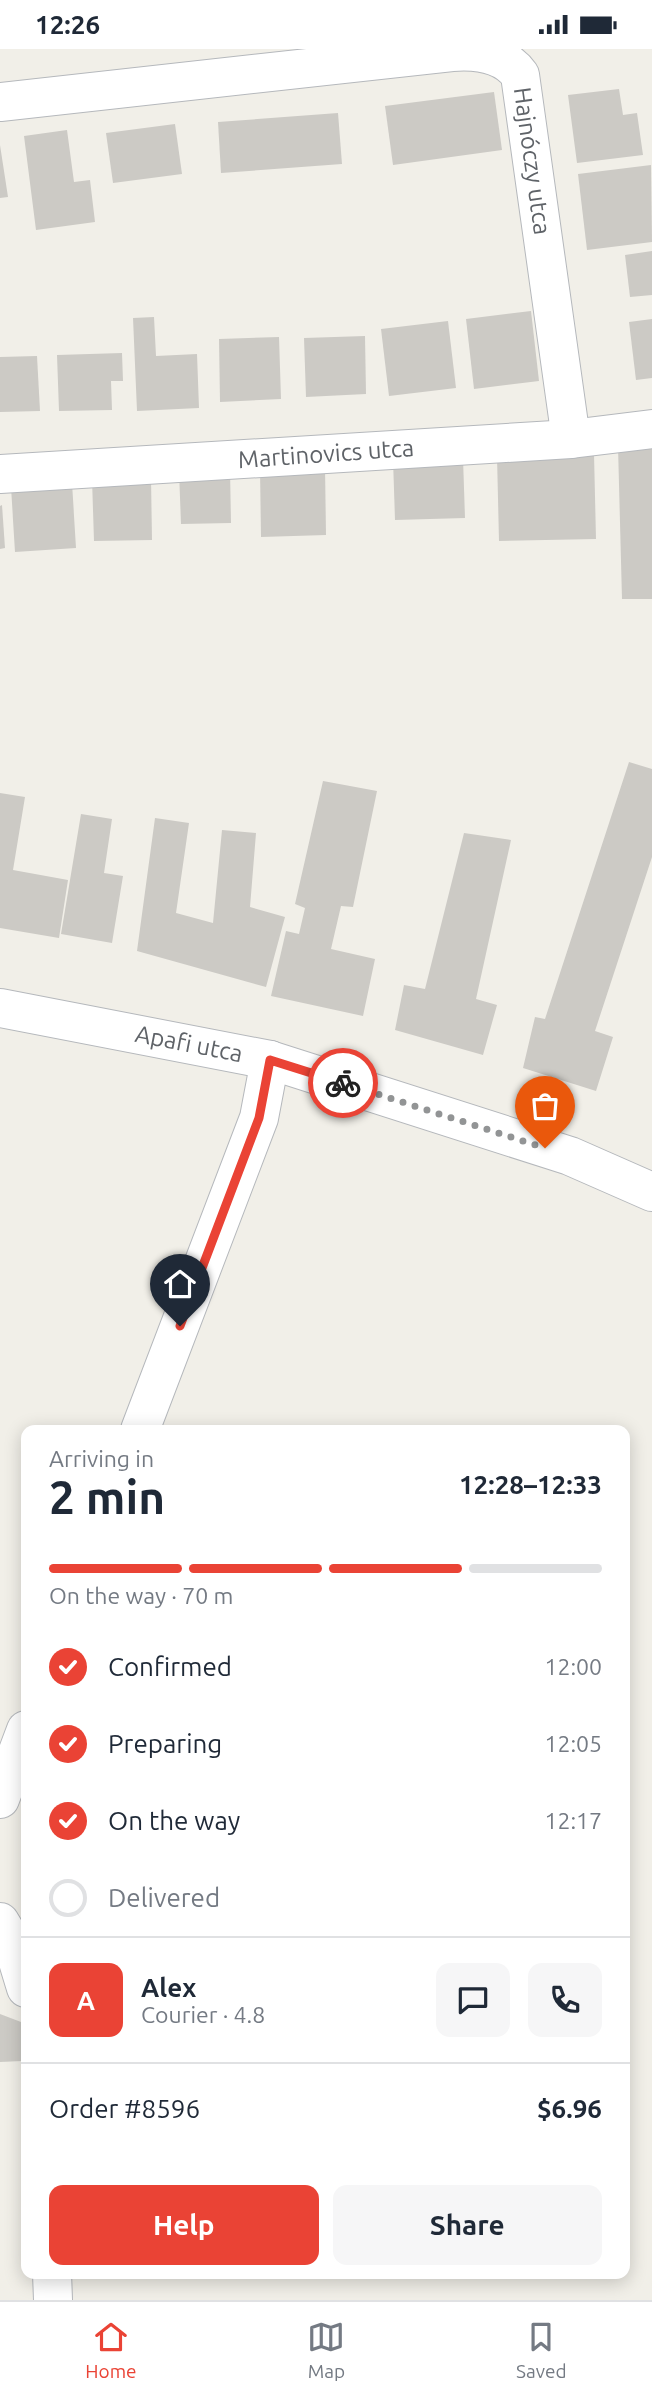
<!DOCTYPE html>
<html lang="en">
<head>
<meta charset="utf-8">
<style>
	:root { --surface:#fff; --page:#f6f6f7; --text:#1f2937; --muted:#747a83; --line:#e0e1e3; --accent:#ea4335 }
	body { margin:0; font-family:Ubuntu,sans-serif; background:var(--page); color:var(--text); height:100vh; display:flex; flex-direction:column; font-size:26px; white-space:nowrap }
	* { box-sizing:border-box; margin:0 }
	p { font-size:23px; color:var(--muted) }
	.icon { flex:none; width:38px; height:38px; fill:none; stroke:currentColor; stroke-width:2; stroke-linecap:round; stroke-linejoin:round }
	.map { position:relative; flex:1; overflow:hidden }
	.details { position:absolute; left:21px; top:1376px; width:609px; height:854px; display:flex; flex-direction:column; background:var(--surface); border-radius:14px; box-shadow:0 4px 18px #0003 }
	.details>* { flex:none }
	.pin { position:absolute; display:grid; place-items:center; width:60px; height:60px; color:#fff; margin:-72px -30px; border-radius:50% 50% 50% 0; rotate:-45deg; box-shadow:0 0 7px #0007 }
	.pin .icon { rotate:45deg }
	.courier { position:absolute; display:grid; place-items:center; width:70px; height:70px; margin:-35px; border:5px solid #ea4335; border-radius:50%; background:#fff; color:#222; box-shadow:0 2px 9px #0007 }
	.headline em { font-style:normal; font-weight:600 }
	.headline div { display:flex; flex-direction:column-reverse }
	.headline { display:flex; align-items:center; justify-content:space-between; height:119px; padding:0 28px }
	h1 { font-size:46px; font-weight:600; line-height:52px }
	.bar { display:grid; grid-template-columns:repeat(4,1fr); gap:10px 7px; align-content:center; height:84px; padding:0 28px }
	.bar i { height:9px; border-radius:5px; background:var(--line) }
	.bar .selected { background:var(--accent) }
	.bar p { grid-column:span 4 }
	.line { display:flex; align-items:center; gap:18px; padding:0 28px; border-top:2px solid var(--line) }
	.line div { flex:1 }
	.round { display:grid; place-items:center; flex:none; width:74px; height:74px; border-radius:14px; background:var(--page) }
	ol { padding:0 28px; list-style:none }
	li { display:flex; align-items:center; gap:21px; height:77px }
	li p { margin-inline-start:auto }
	li .icon { padding:7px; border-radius:50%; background:var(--accent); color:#fff; stroke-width:4 }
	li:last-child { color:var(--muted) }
	li i { width:38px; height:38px; border:4px solid var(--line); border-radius:50% }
	.cta { display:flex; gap:14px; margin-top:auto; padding:14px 28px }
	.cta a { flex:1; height:80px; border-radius:14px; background:var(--accent); color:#fff; font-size:28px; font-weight:600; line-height:80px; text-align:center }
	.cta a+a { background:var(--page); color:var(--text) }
	.status { display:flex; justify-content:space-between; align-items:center; height:49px; padding:0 35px; background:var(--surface); direction:ltr }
	.status svg { height:19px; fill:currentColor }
	.dock { display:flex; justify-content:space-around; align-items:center; height:98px; border-top:2px solid var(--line); background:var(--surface); font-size:19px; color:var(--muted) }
	.dock a { display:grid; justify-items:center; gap:4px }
	.dock .selected { color:var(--accent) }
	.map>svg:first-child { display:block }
</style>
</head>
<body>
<div class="status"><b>12:26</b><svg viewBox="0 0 49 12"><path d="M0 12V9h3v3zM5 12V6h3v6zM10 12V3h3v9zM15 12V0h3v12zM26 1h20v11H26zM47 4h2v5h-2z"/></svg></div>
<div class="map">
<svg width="652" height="2251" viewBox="0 0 652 2251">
	<rect width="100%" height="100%" fill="#f1efe8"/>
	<g fill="#cccac5">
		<polygon points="619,40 623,66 637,64 643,106 577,114 568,46"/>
		<polygon points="494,43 502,101 393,116 385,57"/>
		<polygon points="338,64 342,115 221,124 218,73"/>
		<polygon points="175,75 182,125 113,134 106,84"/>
		<polygon points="67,81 74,133 90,131 95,173 36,181 24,87"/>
		<polygon points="0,96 8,148 0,149"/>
		<polygon points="651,116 652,193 587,201 578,125"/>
		<polygon points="652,202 652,246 630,248 625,206"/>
		<polygon points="531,262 539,332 474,340 466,270"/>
		<polygon points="154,268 156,307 197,305 199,359 137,362 133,269"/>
		<polygon points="652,270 652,329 636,331 629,273"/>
		<polygon points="448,272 456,339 389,347 381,280"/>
		<polygon points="365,287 366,345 306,348 304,289"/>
		<polygon points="279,288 281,350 220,353 219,290"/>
		<polygon points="122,304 123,332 111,332 112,361 59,362 57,306"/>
		<polygon points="37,307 40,362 0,363 0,308"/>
		<polygon points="652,396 652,550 622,550 618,397"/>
		<polygon points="594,405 596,490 499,492 497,407"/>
		<polygon points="463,409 465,469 395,471 393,410"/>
		<polygon points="325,417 326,486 261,488 260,419"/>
		<polygon points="230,420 231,474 181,475 179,422"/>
		<polygon points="151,429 152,491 94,492 92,430"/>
		<polygon points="72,434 76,499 15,503 11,438"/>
		<polygon points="2,456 5,499 0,500 0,457"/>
		<polygon points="629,713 652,720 652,808 595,982 613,988 596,1042 523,1019 535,968 545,970"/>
		<polygon points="323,732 377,742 353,858 341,857 331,900 375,910 363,967 271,947 286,882 299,885 305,859 295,855"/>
		<polygon points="0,744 25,748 13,821 68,831 59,889 0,879"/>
		<polygon points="81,765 112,770 104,824 123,827 112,894 61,885"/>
		<polygon points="155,769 189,774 176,864 213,874 222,781 256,784 250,858 285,868 266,938 137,902"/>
		<polygon points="464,784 511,791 476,950 497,956 483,1006 395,981 404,936 425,940"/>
		<polygon points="0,1965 21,1973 22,2012 0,2013"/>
	</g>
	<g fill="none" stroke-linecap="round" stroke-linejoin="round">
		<g stroke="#b5b8bc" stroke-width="40">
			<g id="minor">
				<path d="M0,53L452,3C477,1 505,5 520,26L571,390"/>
				<polyline points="0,425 571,390 652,380"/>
				<polyline points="0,959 270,1011 570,1107 652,1143"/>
				<polyline points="140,1381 259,1069 270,1011"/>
				<polyline points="0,1750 26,1681"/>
				<polyline points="0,1873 12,1893 26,1939"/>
				<polyline points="52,2224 53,2251"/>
			</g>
		</g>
		<use href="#minor" stroke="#fff" stroke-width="38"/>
	</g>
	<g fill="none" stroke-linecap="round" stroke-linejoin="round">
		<polyline stroke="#929495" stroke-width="7" stroke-dasharray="0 12.6" points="343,1034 545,1099"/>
		<polyline stroke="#ea4335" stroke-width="9" points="180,1277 259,1069 270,1011 343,1034"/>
	</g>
	<g text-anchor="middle" stroke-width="5" stroke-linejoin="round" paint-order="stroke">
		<g font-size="24" fill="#5f6368" stroke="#fff">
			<text transform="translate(532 112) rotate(82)" y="8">Hajnóczy utca</text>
			<text transform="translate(326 405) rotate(-4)" y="8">Martinovics utca</text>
			<text transform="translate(189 995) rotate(11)" y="8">Apafi utca</text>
		</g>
	</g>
</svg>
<div class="pin" style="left:545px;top:1099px;background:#ea580c"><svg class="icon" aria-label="bag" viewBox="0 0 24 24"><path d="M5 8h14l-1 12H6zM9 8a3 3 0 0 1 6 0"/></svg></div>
<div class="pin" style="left:180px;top:1277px;background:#1f2937"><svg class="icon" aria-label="home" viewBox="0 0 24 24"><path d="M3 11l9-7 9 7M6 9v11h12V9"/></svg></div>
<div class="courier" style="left:343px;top:1034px"><svg class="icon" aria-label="bike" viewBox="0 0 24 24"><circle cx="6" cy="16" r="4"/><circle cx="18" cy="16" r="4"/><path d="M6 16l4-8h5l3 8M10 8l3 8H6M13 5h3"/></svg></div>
<section class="details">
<div class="headline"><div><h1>2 min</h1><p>Arriving in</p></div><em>12:28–12:33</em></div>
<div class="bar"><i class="selected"></i><i class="selected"></i><i class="selected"></i><i></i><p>On the way · 70 m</p></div>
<ol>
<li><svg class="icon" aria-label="check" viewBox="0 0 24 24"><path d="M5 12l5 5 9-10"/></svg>Confirmed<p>12:00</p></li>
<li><svg class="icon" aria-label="check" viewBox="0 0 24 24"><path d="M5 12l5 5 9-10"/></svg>Preparing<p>12:05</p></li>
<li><svg class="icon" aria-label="check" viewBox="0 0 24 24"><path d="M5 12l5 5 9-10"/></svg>On the way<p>12:17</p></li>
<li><i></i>Delivered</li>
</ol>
<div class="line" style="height:126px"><b class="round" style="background:var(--accent);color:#fff">A</b><div><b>Alex</b><p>Courier · 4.8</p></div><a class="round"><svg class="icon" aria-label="chat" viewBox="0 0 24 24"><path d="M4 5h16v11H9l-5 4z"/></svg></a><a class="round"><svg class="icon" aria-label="phone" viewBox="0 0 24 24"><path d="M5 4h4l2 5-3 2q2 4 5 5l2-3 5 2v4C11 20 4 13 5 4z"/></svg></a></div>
<div class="line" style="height:91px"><div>Order #8596</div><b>$6.96</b></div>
<div class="cta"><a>Help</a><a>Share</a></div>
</section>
</div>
<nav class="dock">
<a class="selected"><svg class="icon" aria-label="home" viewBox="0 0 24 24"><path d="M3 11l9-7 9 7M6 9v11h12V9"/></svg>Home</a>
<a><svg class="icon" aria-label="map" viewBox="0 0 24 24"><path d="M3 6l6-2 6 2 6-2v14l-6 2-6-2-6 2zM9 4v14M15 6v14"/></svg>Map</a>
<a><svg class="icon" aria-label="saved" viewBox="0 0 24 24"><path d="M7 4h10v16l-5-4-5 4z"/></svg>Saved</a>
</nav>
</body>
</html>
